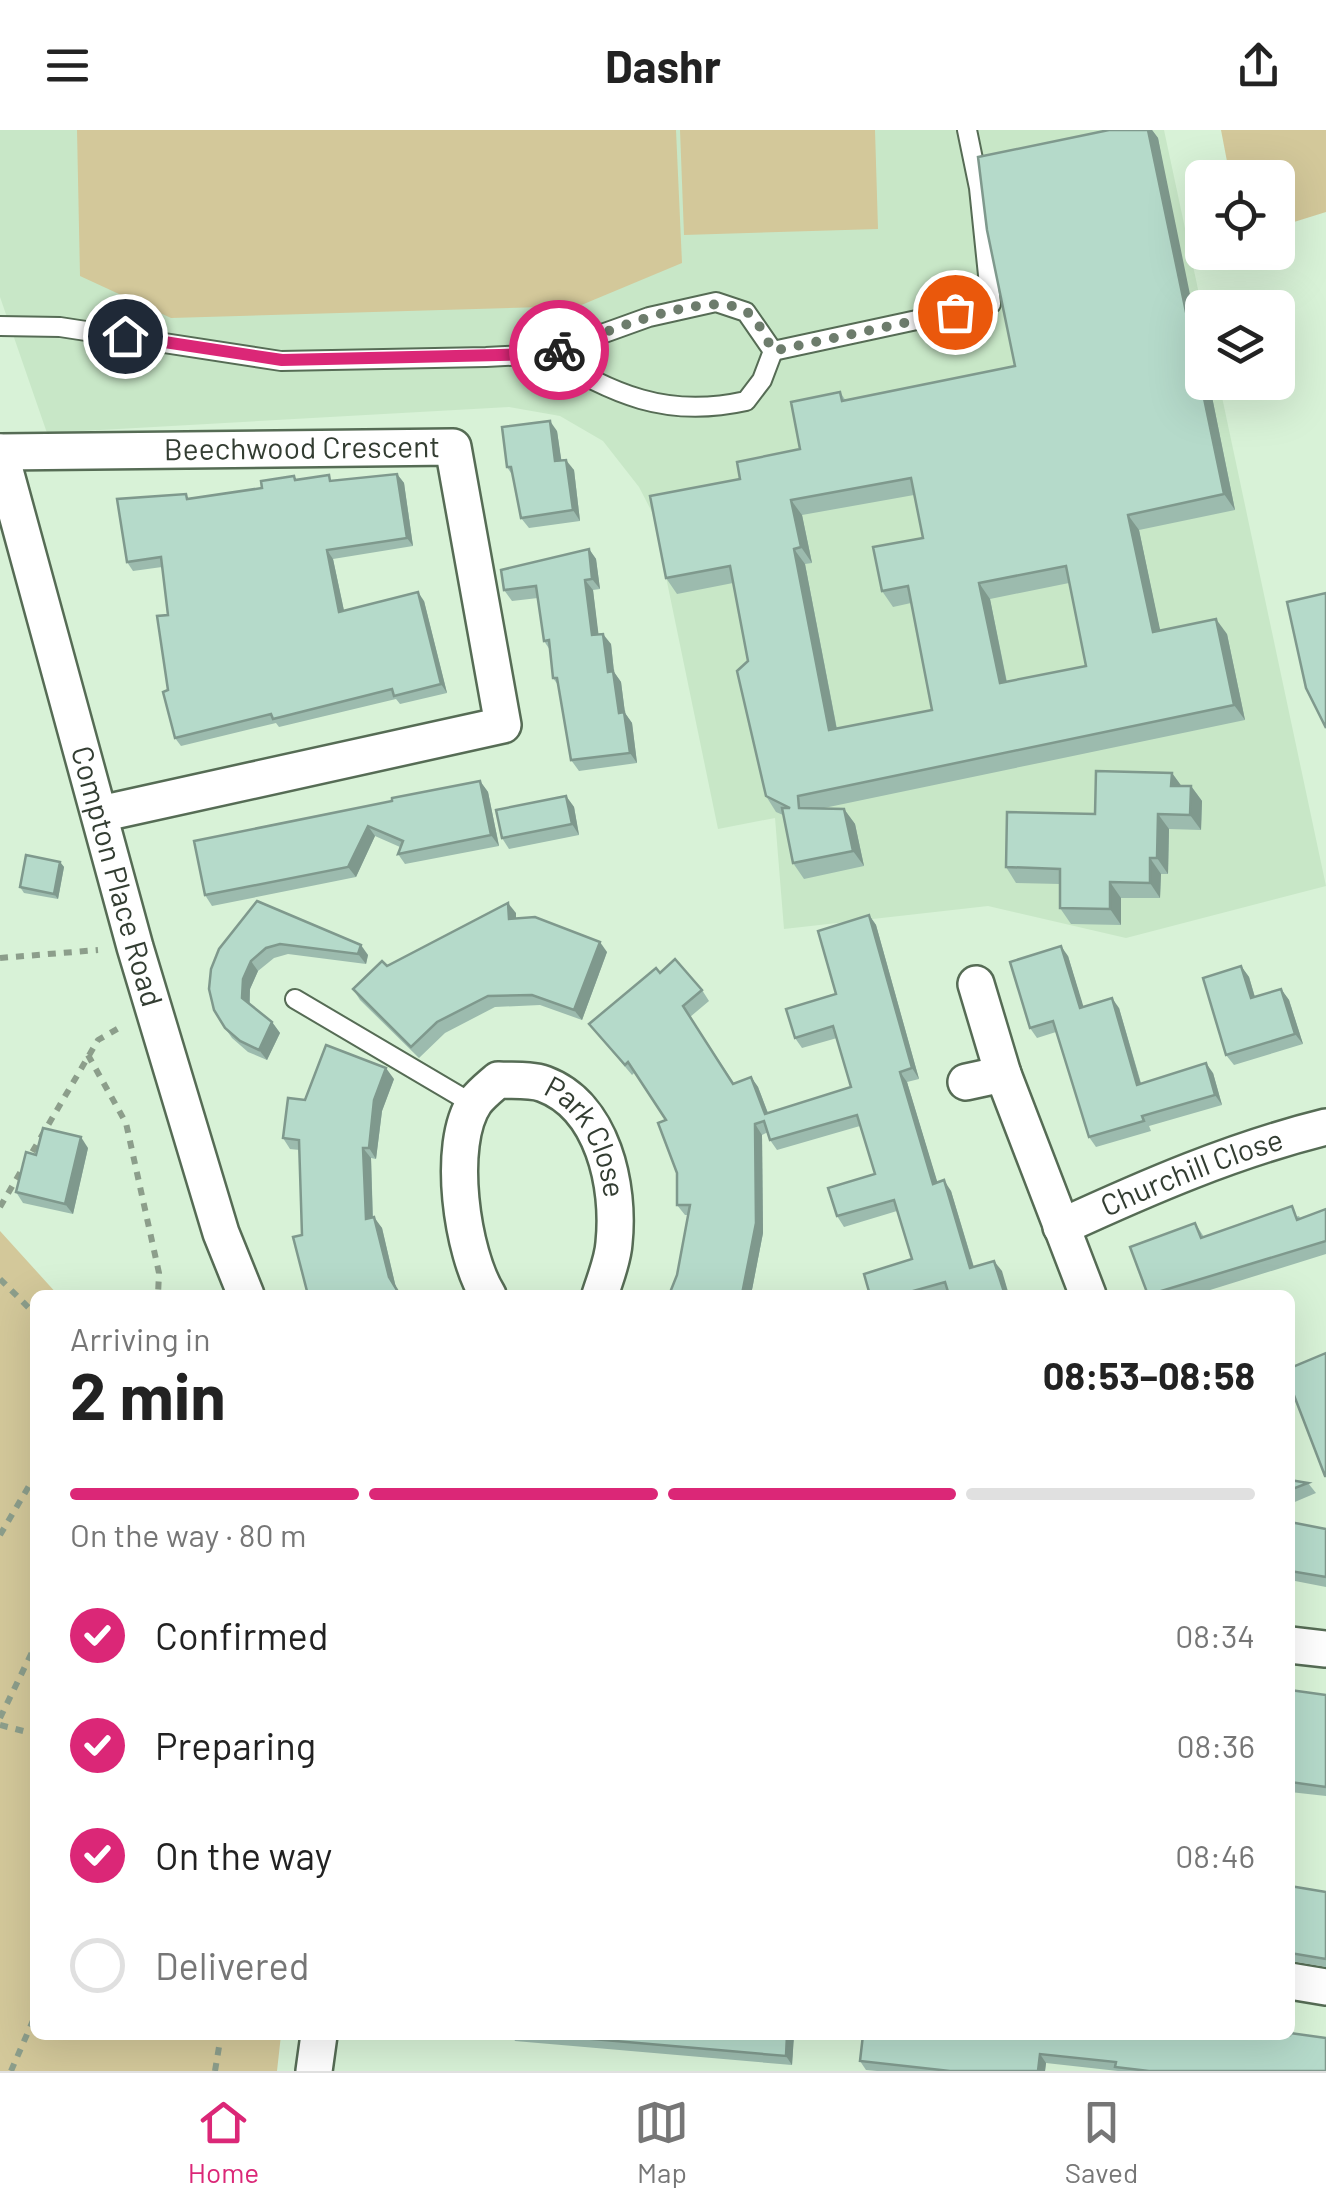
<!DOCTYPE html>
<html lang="en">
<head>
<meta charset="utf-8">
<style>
	:root { --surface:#fff; --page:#f2f2f2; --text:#222; --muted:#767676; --line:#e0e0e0; --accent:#db2777 }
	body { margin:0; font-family:Barlow,sans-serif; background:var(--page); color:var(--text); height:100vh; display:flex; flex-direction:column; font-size:38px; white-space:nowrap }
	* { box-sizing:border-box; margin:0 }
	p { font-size:32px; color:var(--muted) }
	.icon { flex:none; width:55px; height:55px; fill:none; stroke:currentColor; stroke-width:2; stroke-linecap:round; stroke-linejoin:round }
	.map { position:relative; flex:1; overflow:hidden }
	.panel { position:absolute; left:30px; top:1160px; width:1265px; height:750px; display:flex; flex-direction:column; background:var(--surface); border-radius:15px; box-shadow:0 10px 40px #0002 }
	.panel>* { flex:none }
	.buttons { position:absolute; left:1185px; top:30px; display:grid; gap:20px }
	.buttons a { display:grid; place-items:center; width:110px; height:110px; border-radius:15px; background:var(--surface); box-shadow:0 10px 40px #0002; font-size:50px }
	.pin { position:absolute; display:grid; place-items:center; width:85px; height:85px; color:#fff; margin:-42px; border:5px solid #fff; border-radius:50%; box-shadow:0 2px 10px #0007 }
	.courier { position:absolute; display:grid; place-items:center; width:100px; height:100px; margin:-50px; border:8px solid #db2777; border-radius:50%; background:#fff; color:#222; box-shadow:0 2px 12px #0007 }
	.overview em { font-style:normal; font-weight:700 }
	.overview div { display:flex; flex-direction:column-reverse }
	.overview { display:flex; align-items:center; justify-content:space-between; height:170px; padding:0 40px }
	h1 { font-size:65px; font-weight:700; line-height:75px }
	.bar { display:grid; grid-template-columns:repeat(4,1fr); gap:15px 10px; align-content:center; height:120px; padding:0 40px }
	.bar i { height:12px; border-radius:8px; background:var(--line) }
	.bar .current { background:var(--accent) }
	.bar p { grid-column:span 4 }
	ol { padding:0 40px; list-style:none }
	li { display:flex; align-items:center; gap:30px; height:110px }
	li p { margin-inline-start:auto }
	li .icon { padding:10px; border-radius:50%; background:var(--accent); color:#fff; stroke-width:4 }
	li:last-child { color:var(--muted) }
	li i { width:55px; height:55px; border:5px solid var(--line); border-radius:50% }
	header { display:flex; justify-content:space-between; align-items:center; height:130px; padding:0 40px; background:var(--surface); font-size:45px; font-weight:700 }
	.tabs { display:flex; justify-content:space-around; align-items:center; height:140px; border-top:2px solid var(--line); background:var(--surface); font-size:28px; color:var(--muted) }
	.tabs a { display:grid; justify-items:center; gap:5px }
	.tabs .current { color:var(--accent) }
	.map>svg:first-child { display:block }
</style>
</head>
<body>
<header><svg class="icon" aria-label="menu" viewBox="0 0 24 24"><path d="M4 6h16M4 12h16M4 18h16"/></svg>Dashr<svg class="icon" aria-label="share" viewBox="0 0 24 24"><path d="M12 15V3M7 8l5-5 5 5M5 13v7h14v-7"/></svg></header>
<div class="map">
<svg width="1326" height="1941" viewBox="0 0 1326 1941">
	<rect width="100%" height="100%" fill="#d8f2d7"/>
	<polygon fill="#c8e7c7" points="0,0 1164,0 1202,178 1202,252 1219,253 1326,756 1126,808 988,776 784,799 775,688 718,699 653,384 639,357 603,311 560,286 509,277 47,303 0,167"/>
	<g fill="#d3c89a">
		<polygon points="77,0 676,0 682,133 579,176 171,188 80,146"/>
		<polygon points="680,0 875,0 878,99 684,105"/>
		<polygon points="1221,0 1326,0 1326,82 1278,97 1278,48 1230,47"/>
		<polygon points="0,1101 58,1165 35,1165 35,1905 281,1905 277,1941 0,1941"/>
	</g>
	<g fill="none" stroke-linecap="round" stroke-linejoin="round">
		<g stroke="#566c55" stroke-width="22">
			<g id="lane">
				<path d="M0,196L60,197L281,231L486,227L546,224L649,187L716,172L746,182L773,221L762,250L746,271C665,289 614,264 546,224"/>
				<polyline points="773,221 991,174 979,58 967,0"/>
				<polyline points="295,869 473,974"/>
			</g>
		</g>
		<g stroke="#566c55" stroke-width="40">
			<g id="street">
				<path id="s1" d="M0,322L453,317L503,595L100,684"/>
				<path id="s2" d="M0,322L135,817L221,1103L246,1165"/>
				<polyline points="976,854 1003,944 1088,1165"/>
				<polyline points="966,952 1003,944"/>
				<path id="s3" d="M1061,1097C1148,1057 1233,1020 1326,997"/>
				<path id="s4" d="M488,1165C462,1124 446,1014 475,972C481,964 490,957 498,950C512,951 531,949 544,954C603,976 620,1056 614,1113C613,1130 605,1149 600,1165"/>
				<polyline points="1290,1515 1326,1519"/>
				<polyline points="1290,1851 1326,1857"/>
				<polyline points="314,1941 319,1905"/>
			</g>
		</g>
		<g stroke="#8c9e8b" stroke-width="6" stroke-dasharray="8 8" stroke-linecap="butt">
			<polyline points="0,828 98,820"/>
			<polyline points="88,925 126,993 159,1143 158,1165"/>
			<polyline points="0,1077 98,910 124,895"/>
			<polyline points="0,1149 35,1184"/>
			<polyline points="0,1405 29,1356 35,1360"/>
			<polyline points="0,1588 35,1516"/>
			<polyline points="0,1595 35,1604"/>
			<polyline points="11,1941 35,1886"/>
			<polyline points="215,1941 221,1905"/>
		</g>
		<use href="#lane" stroke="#fff" stroke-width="18"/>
		<use href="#street" stroke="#fff" stroke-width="35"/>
	</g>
	<g fill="#9cbbae" fill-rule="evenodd">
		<path d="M1109,0H1152L1158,8L1202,252H1209L1235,380L1139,400L1160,501L1227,504L1245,590L824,678L844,679L855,694L864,736L804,749L793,733L783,685L776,682L766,666L748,531L733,453L677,464L666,448L740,349L800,319L840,262L846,271L1015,236ZM914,365L923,408L882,461L893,477L911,473L932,580L837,599L805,434L812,433L802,385ZM1069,453L1086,536L1007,552L990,469Z"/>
		<polygon points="557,301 561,330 574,340 580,391 529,398 521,388 513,346 507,337"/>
		<polygon points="397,344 404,353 413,416 333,429 344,481 424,471 447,563 400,574 396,569 279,597 276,593 181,616 175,608 168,560 168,485 162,437 133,441 127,432 190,368 262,358 297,350 333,351"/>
		<polygon points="589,419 596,429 600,459 593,460 598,504 611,514 614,542 621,552 625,583 632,593 637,633 579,641 571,630 558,555 553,548 550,520 544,511 538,468 512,471 504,460"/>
		<polygon points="1172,643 1181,656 1191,656 1202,671 1201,700 1169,699 1168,744 1161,744 1160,768 1121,768 1121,795 1071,794 1060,778 1060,754 1016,753 1006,737 1095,684"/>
		<polygon points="480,651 488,662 499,716 405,734 398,724 400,717 375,706 356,747 212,776 205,765 392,671"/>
		<polygon points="566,666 574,677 579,705 509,719 502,708"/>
		<polygon points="60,732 64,737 58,769 24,763 20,757"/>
		<polygon points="257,771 368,825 366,834 288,824 274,828 258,841 250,859 250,874 272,892 280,903 267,930 248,922 232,908 225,898"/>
		<polygon points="516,783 516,788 607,822 582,890 540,875 495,877 445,903 419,928 360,870 353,859 387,836"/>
		<polygon points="869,785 876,795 919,949 907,952 937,1052 951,1061 974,1137 1002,1141 941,1165 870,1165 912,1129 897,1081 844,1097 837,1086 875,1044 860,996 777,1020 770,1010 768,1002 762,1005 763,1103 751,1165 669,1165 677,1145 688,1085 685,1085 677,1075 677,1043 666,990 635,942 632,945 589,894 660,843 702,860 709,871 690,887 734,953 751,947 758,957 768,983 851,957 837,908 802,918 795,908 836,864"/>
		<polygon points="1068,826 1083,877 1119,878 1141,953 1213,943 1222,975 1149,996 1151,1001 1096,1017 1089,1007 1056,902 1037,908 1030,898"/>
		<polygon points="1241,836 1249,847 1255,867 1281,859 1289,870 1303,914 1234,935 1226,925"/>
		<polygon points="394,949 382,981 376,1029 371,1028 373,1088 382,1098 396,1158 302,1105 300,1020 290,1019 283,1008 305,970"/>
		<polygon points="88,1018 73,1084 23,1073 16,1062"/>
		<polygon points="1326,1079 1326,1124 1194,1165 1148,1165 1195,1093 1204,1107 1299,1086 1300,1088"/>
		<polygon points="1290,1350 1308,1353 1316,1363 1290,1374"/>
		<polygon points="1290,1392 1326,1399 1326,1457 1290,1450"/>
		<polygon points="1290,1560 1326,1565 1326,1666 1290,1662"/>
		<polygon points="1290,1756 1326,1762 1326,1837 1290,1831"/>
		<polygon points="512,1905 794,1905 792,1935 515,1911"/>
		<polygon points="863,1905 1326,1941 1118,1941 1046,1933 1045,1941 877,1941 866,1940 860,1931"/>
	</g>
	<g fill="#7f998d">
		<polygon points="1148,0 1152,0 1158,8 1202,223 1202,252 1209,252 1235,380 1224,364"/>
		<polygon points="550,291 557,301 563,341 555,331"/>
		<polygon points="566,330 574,340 580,391 573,380"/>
		<polygon points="397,344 404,353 413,416 407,408"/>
		<polygon points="791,370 802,385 812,433 801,417"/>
		<polygon points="1128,385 1139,400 1164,518 1153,502"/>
		<polygon points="589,419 596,429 600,459 592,449"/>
		<polygon points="794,419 805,434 840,616 829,600"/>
		<polygon points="327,420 333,429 346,490 339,482"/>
		<polygon points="585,450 593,460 600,516 592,505"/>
		<polygon points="979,453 990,469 1010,569 1000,553"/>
		<polygon points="418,462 424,471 447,563 441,554"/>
		<polygon points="1216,489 1227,504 1245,590 1234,575"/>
		<polygon points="603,504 611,514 614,542 621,552 625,583 632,593 637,633 630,623 608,542"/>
		<polygon points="1172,643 1183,658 1171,656"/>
		<polygon points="480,651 488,662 499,716 491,705"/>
		<polygon points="1191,656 1202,671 1201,700 1190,685"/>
		<polygon points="566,666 574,677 579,705 572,694"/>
		<polygon points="844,679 855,694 864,736 853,721"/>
		<polygon points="1158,684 1169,699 1168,744 1157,728"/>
		<polygon points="368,696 375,706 356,747 348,737"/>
		<polygon points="1150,728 1161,744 1160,768 1150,753"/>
		<polygon points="60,732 64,737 58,769 54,764"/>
		<polygon points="1110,752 1121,768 1121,795 1110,779"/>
		<polygon points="508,773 516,783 516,799 509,789"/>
		<polygon points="869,785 876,795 919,949 912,938"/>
		<polygon points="600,812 607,822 582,890 574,880"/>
		<polygon points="361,815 368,825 366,834 358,824"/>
		<polygon points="1061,816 1068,826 1087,888 1080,878"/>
		<polygon points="251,831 258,841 250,859 249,878 242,868 243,849"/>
		<polygon points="1241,836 1249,847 1258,878 1251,868"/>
		<polygon points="1281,859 1289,870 1303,914 1295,904"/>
		<polygon points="1112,868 1119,878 1144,965 1137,955"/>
		<polygon points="272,892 280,903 267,930 259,920"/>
		<polygon points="1206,933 1213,943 1222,975 1215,965"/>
		<polygon points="386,938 394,949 382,981 376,1029 369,1018 374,970"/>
		<polygon points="900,942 907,952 941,1064 933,1054"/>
		<polygon points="751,947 758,957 772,994 765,984"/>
		<polygon points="755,994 762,1005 763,1103 751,1165 742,1165"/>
		<polygon points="81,1007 88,1018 73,1084 65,1074"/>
		<polygon points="363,1018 371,1028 373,1100 366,1089"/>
		<polygon points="944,1050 951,1061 977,1148 970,1138"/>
		<polygon points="374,1087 382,1098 396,1158 389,1147"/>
		<polygon points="994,1131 1002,1141 1009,1165 1005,1165"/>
		<polygon points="787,1905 794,1905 792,1935 786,1926"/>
		<polygon points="1040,1924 1046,1933 1045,1941 1038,1941"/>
	</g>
	<g fill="#b5daca" stroke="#7f998d" stroke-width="2.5" fill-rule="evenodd">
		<path d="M1109,0H1148L1224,364L1128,385L1153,502L1216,489L1234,575L798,666L799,678L844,679L853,721L793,733L782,678H790L766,666L737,541L748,531L730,436L666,448L650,366L740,349L737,332L800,319L791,272L840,262L842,271L1015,236L987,100L978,27ZM911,348L923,408L873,417L882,461L908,456L932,580L829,600L794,419L801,417L791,370ZM1066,436L1086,536L1000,553L979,453Z"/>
		<polygon points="550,291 555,331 566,330 573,380 521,388 511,337 507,337 502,297"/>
		<polygon points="397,344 407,408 327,420 339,482 418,462 441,554 394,566 392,559 273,589 271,584 175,608 163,562 168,560 157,486 168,485 161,427 127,432 117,369 186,364 187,369 262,358 261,351 294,346 295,350 329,345 330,351"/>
		<polygon points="589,419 592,449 585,450 592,505 603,504 608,542 613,541 619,583 624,582 630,623 571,630 557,548 553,548 549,510 544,511 536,456 504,460 501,440"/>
		<polygon points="1326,463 1326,598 1306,558 1287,472"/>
		<polygon points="1096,641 1172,643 1171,656 1191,656 1190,685 1158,684 1157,728 1150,728 1150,753 1110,752 1110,779 1060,778 1060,739 1006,737 1007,682 1095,684"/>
		<polygon points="480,651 491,705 398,724 403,711 368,696 348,737 205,765 194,711 392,671 392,668"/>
		<polygon points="566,666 572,694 502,708 496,680"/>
		<polygon points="26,725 60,732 54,764 20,757"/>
		<polygon points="257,771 361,815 358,824 280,814 266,818 251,831 243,849 242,868 272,892 259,920 240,911 225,898 214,880 209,859 211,839 219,819"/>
		<polygon points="508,773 509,789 535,787 600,812 574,880 532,865 488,866 437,892 411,917 353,859 382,831 387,836"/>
		<polygon points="869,785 912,938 900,942 933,1054 944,1050 970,1138 994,1131 1005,1165 949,1165 945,1152 899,1165 870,1165 864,1144 912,1129 894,1070 837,1086 828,1058 875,1044 857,985 770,1010 764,991 755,994 756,1093 742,1164 743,1165 669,1165 677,1145 690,1075 677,1075 677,1043 658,993 666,990 628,932 625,935 589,894 656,838 660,843 675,829 702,860 683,876 733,954 751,947 765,984 851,957 833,896 795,908 786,879 836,864 818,801"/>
		<polygon points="1061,816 1080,878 1112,868 1137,955 1206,933 1215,965 1142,986 1144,991 1089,1007 1053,891 1030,898 1010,832"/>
		<polygon points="1241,836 1251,868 1281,859 1295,904 1226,925 1203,848"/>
		<polygon points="326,915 386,938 374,970 369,1018 363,1018 366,1089 374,1087 389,1147 400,1165 308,1165 293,1107 302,1105 299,1010 283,1008 288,968 305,970"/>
		<polygon points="43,998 81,1007 65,1074 16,1062 26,1022 36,1025"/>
		<polygon points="1292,1076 1297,1090 1326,1079 1326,1111 1148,1165 1130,1117 1195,1093 1201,1108"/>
		<polygon points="1326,1223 1326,1346 1325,1346 1290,1255 1290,1238"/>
		<polygon points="1290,1350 1308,1353 1290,1360"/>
		<polygon points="1290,1392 1326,1399 1326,1447 1290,1441"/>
		<polygon points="1290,1560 1326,1565 1326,1657 1290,1652"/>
		<polygon points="1290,1756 1326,1762 1326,1829 1290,1823"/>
		<polygon points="1290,1903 1326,1908 1326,1941 1149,1941 1115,1937 1116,1932 1040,1924 1038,1941 950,1941 860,1931 863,1905 1290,1905"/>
		<polygon points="547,1905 787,1905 786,1926"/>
	</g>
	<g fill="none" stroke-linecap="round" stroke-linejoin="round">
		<path stroke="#6d7c6c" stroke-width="10" stroke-dasharray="0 18" d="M559,220C599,205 710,156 747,182C758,190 766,208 773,221L955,182"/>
		<polyline stroke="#db2777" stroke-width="12" points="125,206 282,230 546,224 559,220"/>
	</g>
	<g text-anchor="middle" stroke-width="8" stroke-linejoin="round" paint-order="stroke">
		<g font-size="30" fill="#333d32" stroke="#e5ffe4">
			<text dy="10" stroke="none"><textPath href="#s1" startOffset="302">Beechwood Crescent</textPath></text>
			<text dy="10" stroke="none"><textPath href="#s2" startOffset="440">Compton Place Road</textPath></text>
			<text dy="10" stroke="none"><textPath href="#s4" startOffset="350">Park Close</textPath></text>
			<text dy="10" stroke="none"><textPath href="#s3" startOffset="142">Churchill Close</textPath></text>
		</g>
	</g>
</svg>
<div class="buttons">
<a><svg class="icon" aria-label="locate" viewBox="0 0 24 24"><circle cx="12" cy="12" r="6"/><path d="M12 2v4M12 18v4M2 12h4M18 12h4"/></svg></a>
<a><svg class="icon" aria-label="layers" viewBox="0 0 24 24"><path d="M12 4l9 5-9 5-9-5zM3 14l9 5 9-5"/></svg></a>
</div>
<div class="pin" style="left:955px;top:182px;background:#ea580c"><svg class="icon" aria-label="bag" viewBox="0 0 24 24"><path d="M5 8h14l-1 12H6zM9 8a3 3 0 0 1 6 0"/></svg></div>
<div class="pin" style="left:125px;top:206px;background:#1f2937"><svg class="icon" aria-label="home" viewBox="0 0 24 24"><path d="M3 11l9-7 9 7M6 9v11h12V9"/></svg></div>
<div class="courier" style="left:559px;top:220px"><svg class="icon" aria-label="bike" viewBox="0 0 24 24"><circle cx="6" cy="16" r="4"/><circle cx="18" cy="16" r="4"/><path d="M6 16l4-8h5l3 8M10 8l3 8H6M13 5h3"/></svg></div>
<section class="panel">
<div class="overview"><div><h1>2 min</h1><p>Arriving in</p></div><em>08:53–08:58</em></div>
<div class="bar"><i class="current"></i><i class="current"></i><i class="current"></i><i></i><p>On the way · 80 m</p></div>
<ol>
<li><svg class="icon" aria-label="check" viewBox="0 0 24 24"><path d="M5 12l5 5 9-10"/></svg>Confirmed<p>08:34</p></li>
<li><svg class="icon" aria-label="check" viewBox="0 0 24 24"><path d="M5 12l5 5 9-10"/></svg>Preparing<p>08:36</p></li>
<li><svg class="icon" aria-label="check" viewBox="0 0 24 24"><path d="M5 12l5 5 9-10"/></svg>On the way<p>08:46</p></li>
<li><i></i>Delivered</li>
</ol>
</section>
</div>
<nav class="tabs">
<a class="current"><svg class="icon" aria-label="home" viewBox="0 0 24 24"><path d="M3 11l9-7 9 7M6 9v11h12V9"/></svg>Home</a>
<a><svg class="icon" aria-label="map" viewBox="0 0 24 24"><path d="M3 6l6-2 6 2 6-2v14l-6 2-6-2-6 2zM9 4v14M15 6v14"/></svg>Map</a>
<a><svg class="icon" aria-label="saved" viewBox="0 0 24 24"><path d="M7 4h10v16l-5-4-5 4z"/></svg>Saved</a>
</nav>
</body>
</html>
